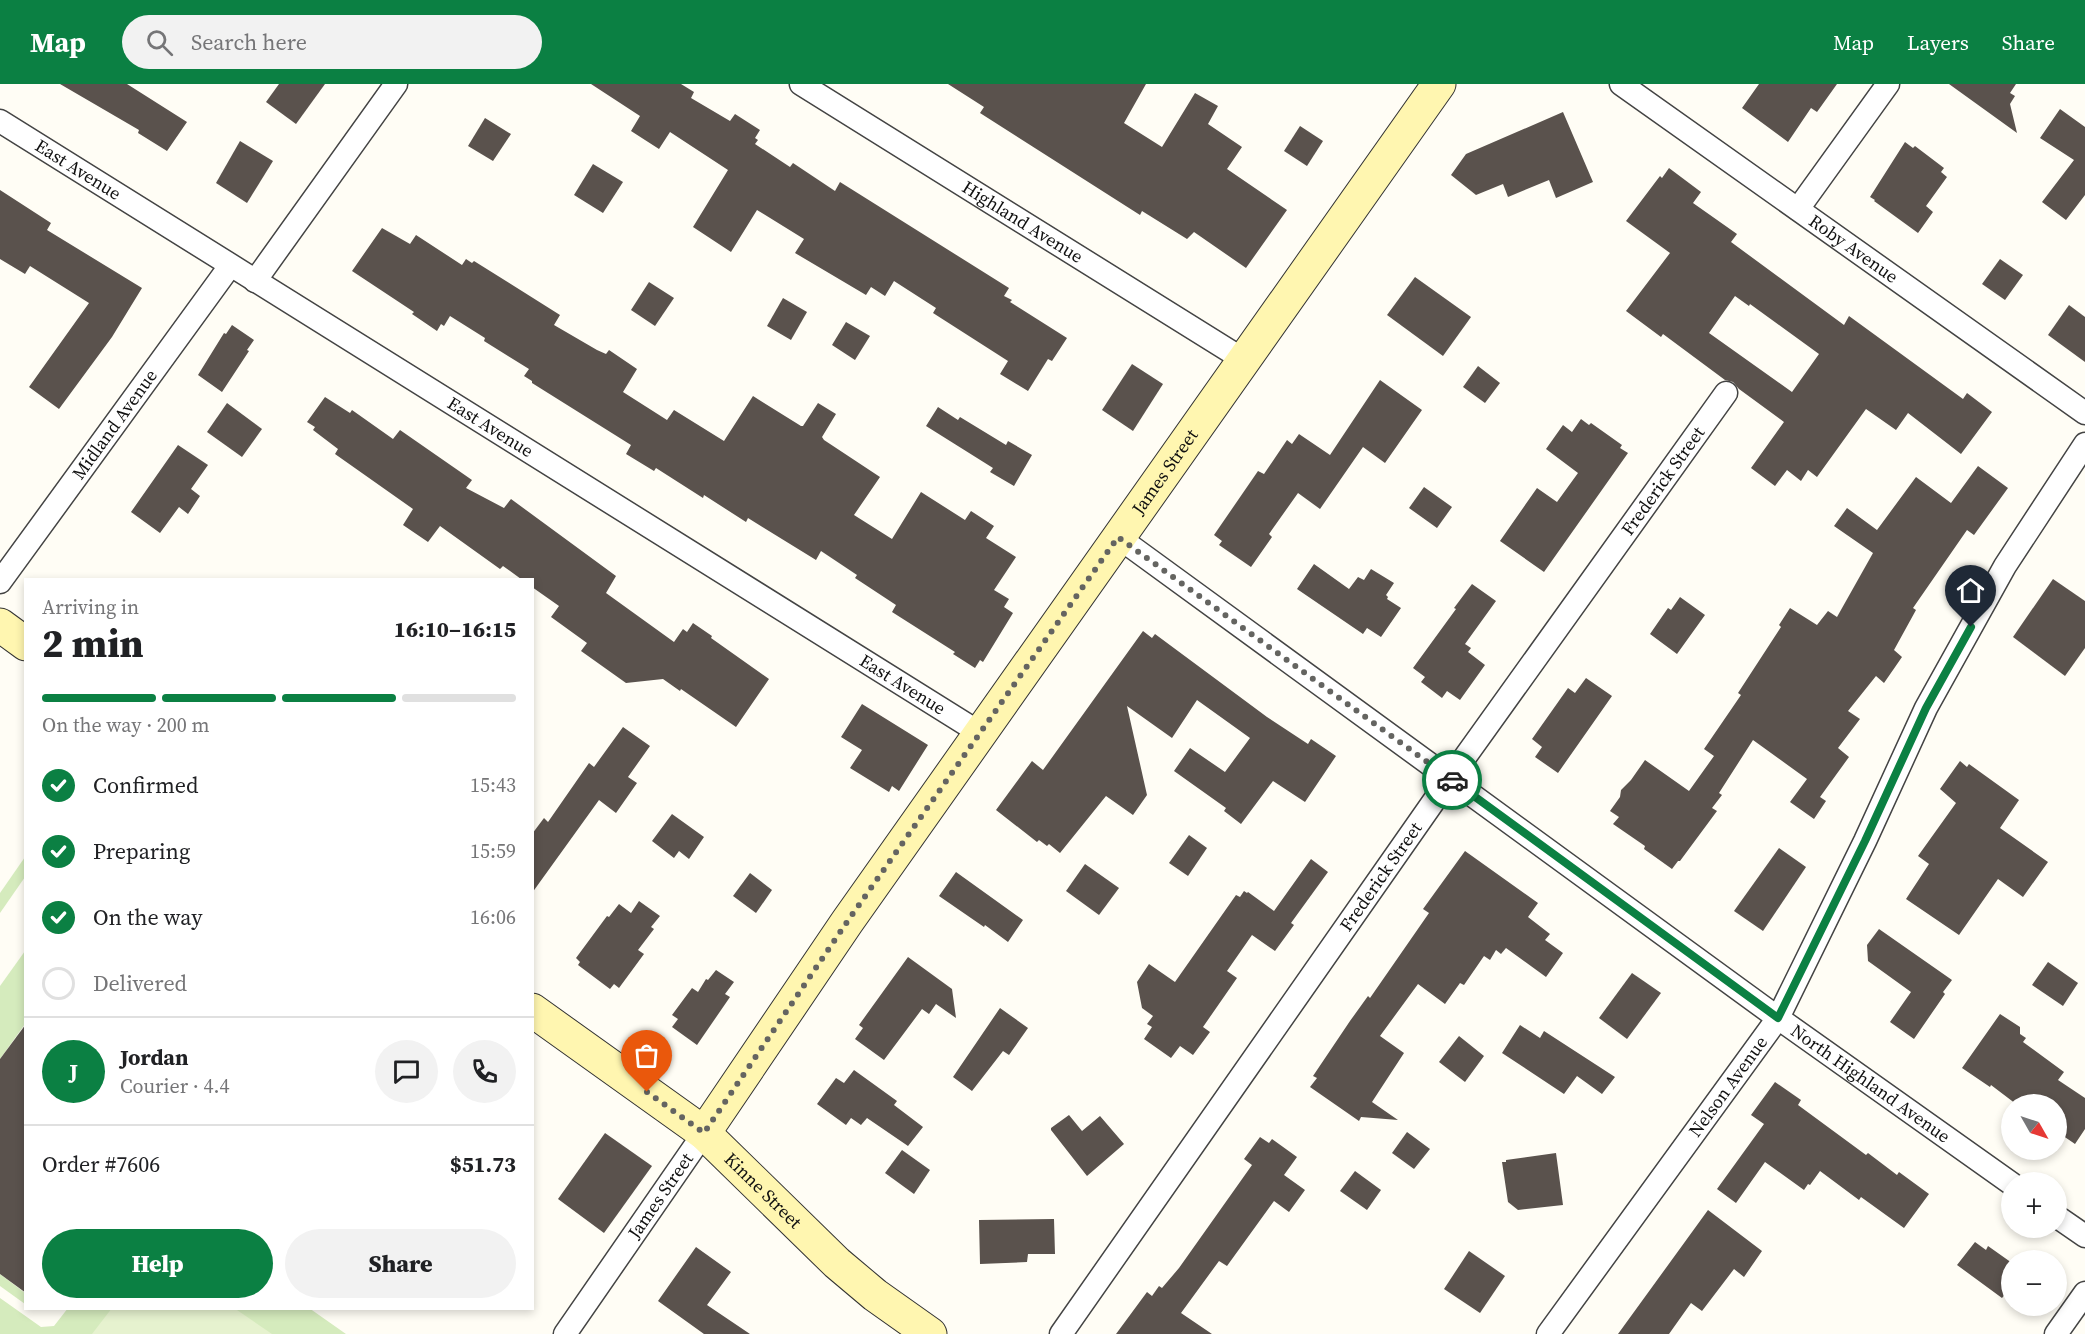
<!DOCTYPE html>
<html lang="en">
<head>
<meta charset="utf-8">
<style>
	:root { --surface:#fff; --page:#f2f2f2; --text:#202124; --muted:#757577; --line:#e0e0e0; --accent:#0b8043 }
	body { margin:0; font-family:"Source Serif 4",serif; background:var(--page); color:var(--text); height:100vh; display:flex; flex-direction:column; font-size:22px; white-space:nowrap }
	* { box-sizing:border-box; margin:0 }
	p { font-size:20px; color:var(--muted) }
	.icon { flex:none; width:33px; height:33px; fill:none; stroke:currentColor; stroke-width:2; stroke-linecap:round; stroke-linejoin:round }
	.map { position:relative; flex:1; overflow:hidden }
	.drawer { position:absolute; left:24px; top:494px; width:510px; height:732px; display:flex; flex-direction:column; background:var(--surface); border-radius:0px; box-shadow:0 3px 9px #0003 }
	.drawer>* { flex:none }
	.needle { width:39px; rotate:129deg }
	.tools { position:absolute; left:2001px; top:1010px; display:grid; gap:12px }
	.tools a { display:grid; place-items:center; width:66px; height:66px; border-radius:50%; background:var(--surface); box-shadow:0 3px 9px #0003; font-size:30px }
	.pin { position:absolute; display:grid; place-items:center; width:51px; height:51px; color:#fff; margin:-62px -26px; border-radius:50% 50% 50% 0; rotate:-45deg; box-shadow:0 0 6px #0007 }
	.pin .icon { rotate:45deg }
	.courier { position:absolute; display:grid; place-items:center; width:60px; height:60px; margin:-30px; border:4px solid #0b8043; border-radius:50%; background:#fff; color:#222; box-shadow:0 2px 8px #0007 }
	.headline em { font-style:normal; font-weight:800 }
	.headline div { display:flex; flex-direction:column-reverse }
	.headline { display:flex; align-items:center; justify-content:space-between; height:102px; padding:0 18px }
	h1 { font-size:39px; font-weight:800; line-height:45px }
	.bar { display:grid; grid-template-columns:repeat(4,1fr); gap:9px 6px; align-content:center; height:72px; padding:0 18px }
	.bar i { height:8px; border-radius:4px; background:var(--line) }
	.bar .selected { background:var(--accent) }
	.bar p { grid-column:span 4 }
	.line { display:flex; align-items:center; gap:15px; padding:0 18px; border-top:2px solid var(--line) }
	.line div { flex:1 }
	.round { display:grid; place-items:center; flex:none; width:63px; height:63px; border-radius:32px; background:var(--page) }
	ol { padding:0 18px; list-style:none }
	li { display:flex; align-items:center; gap:18px; height:66px }
	li p { margin-inline-start:auto }
	li .icon { padding:6px; border-radius:50%; background:var(--accent); color:#fff; stroke-width:4 }
	li:last-child { color:var(--muted) }
	li i { width:33px; height:33px; border:3px solid var(--line); border-radius:50% }
	.button { display:flex; gap:12px; margin-top:auto; padding:12px 18px }
	.button a { flex:1; height:69px; border-radius:36px; background:var(--accent); color:#fff; font-size:24px; font-weight:800; line-height:69px; text-align:center }
	.button a+a { background:var(--page); color:var(--text) }
	header { display:flex; align-items:center; gap:36px; box-sizing:border-box; height:84px; padding:0 30px; background:var(--accent); color:#fff }
	header strong { font-size:28px }
	nav { display:flex; gap:33px; margin-inline-start:auto; font-size:21px }
	.search { width:420px; height:54px; background:var(--page); display:flex; align-items:center; gap:15px; box-sizing:border-box; padding:0 21px; border-radius:33px; color:var(--muted); font-size:22px }
	.map>svg:first-child { display:block }
</style>
</head>
<body>
<header>
<strong>Map</strong>
<div class="search"><svg class="icon" aria-label="search" viewBox="0 0 24 24"><circle cx="10" cy="10" r="6"/><path d="M15 15l6 6"/></svg>Search here</div>
<nav><a>Map</a><a>Layers</a><a>Share</a></nav>
</header>
<div class="map">
<svg width="2085" height="1250" viewBox="0 0 2085 1250">
	<rect width="100%" height="100%" fill="#fffdf5"/>
	<g fill="#d5ebbd">
		<polygon points="25,773 25,793 0,829 0,809"/>
		<polygon points="25,867 25,940 0,975 0,902"/>
		<polygon points="0,1190 25,1209 25,1220 0,1202"/>
		<polygon points="0,1214 41,1243 54,1242 68,1224 309,1224 346,1250 0,1250"/>
	</g>
	<polygon fill="#e6f2cf" points="112,1224 234,1224 272,1250 92,1250"/>
	<g fill="#5a524d" fill-rule="evenodd">
		<polygon points="60,0 127,0 187,38 167,67 138,49 139,46"/>
		<polygon points="279,0 325,0 296,40 266,18"/>
		<polygon points="591,0 681,0 694,8 691,14 730,37 735,30 760,46 755,54 758,56 755,60 790,83 793,79 835,107 840,98 1009,204 1004,212 1012,216 1010,218 1067,254 1052,277 1048,275 1028,307 1000,290 1008,277 933,229 936,224 894,197 885,212 871,203 866,211 795,169 804,155 757,126 731,168 693,143 728,86 670,48 659,65 631,47 640,32"/>
		<polygon points="948,0 1146,0 1124,39 1162,63 1195,9 1218,22 1208,40 1242,63 1227,85 1287,126 1246,184 1194,148 1187,155 1142,127 1140,131 980,29 984,23"/>
		<polygon points="1759,0 1837,0 1817,28 1811,24 1788,58 1742,24"/>
		<polygon points="1949,0 2016,0 2010,9 2015,12 2010,20 2017,49"/>
		<polygon points="2060,25 2085,43 2085,111 2066,136 2042,118 2074,76 2040,54"/>
		<polygon points="1563,28 1593,98 1556,114 1549,96 1508,113 1503,100 1476,111 1451,91 1466,70"/>
		<polygon points="485,34 511,50 493,77 468,62"/>
		<polygon points="1300,42 1323,57 1307,82 1284,67"/>
		<polygon points="240,57 273,77 247,119 216,99"/>
		<polygon points="1905,58 1913,64 1915,62 1944,84 1941,88 1947,93 1926,122 1933,128 1918,149 1874,117 1875,116 1870,113"/>
		<polygon points="593,80 623,98 603,129 574,111"/>
		<path d="M1669,84L1701,108L1693,119L1737,150L1731,158L1844,241L1849,232L1963,315L1967,309L1992,328L1961,370L1908,329L1896,346L1866,325L1817,393L1808,386L1801,397L1787,386L1775,402L1751,384L1784,338L1739,305L1733,298L1725,296L1663,250L1661,253L1626,227L1670,169L1626,137L1660,92L1662,94ZM1735,212L1749,222L1750,220L1819,270L1792,308L1709,249Z"/>
		<polygon points="0,106 51,139 47,146 142,204 112,253 59,325 29,303 89,219 30,182 25,190 0,175"/>
		<polygon points="382,144 410,160 416,151 462,181 466,175 472,179 474,177 560,231 554,241 597,266 606,270 609,266 637,285 623,308 667,336 674,326 724,357 753,312 801,342 803,342 818,319 836,330 822,353 824,356 880,393 854,431 892,455 921,408 965,436 971,427 994,442 986,454 1016,473 994,506 1009,515 1004,523 1013,529 983,578 980,576 975,584 953,570 955,568 892,528 896,521 855,494 857,491 821,467 816,476 748,434 746,438 704,411 703,414 656,384 654,387 626,370 631,361 532,299 532,297 524,292 529,285 484,257 485,254 450,232 444,242 441,240 437,247 412,230 414,228 352,187"/>
		<polygon points="2000,175 2023,191 2005,216 1982,200"/>
		<polygon points="1415,193 1471,233 1443,272 1387,231"/>
		<polygon points="649,198 674,214 655,242 631,226"/>
		<polygon points="783,214 807,228 791,256 767,242"/>
		<polygon points="2069,221 2085,233 2085,278 2048,251"/>
		<polygon points="846,238 870,252 855,276 832,261"/>
		<polygon points="232,241 254,256 247,266 249,267 222,308 198,291 224,249 226,250"/>
		<polygon points="1132,280 1163,300 1133,347 1102,326"/>
		<polygon points="1478,282 1500,299 1485,319 1463,303"/>
		<polygon points="1380,296 1422,326 1385,379 1363,363 1320,425 1298,409 1269,450 1272,453 1251,483 1219,461 1222,457 1214,451 1258,387 1264,390 1287,356 1292,360 1299,350 1330,371"/>
		<polygon points="325,313 350,329 352,326 393,355 400,346 472,396 466,404 504,424 511,415 616,492 606,509 674,558 683,545 687,548 693,539 712,552 711,554 769,595 736,643 681,605 680,607 663,595 626,599 581,567 587,559 551,533 559,522 532,503 532,495 521,495 503,482 500,485 440,442 428,458 403,441 413,425 335,370 338,365 313,346 315,343 307,338"/>
		<polygon points="227,319 262,345 242,373 207,348"/>
		<polygon points="938,323 958,336 960,333 1006,361 1008,357 1032,371 1014,402 990,388 993,384 926,342"/>
		<polygon points="1581,335 1589,341 1591,339 1622,361 1620,364 1628,369 1544,488 1500,457 1537,404 1557,418 1578,389 1546,365 1563,341 1572,348"/>
		<polygon points="178,361 208,381 191,405 200,412 188,430 179,423 160,449 131,428"/>
		<polygon points="1978,382 2008,404 1974,451 1967,446 1913,524 1916,526 1894,566 1902,573 1884,599 1876,592 1848,627 1860,635 1838,664 1849,673 1820,713 1826,717 1814,735 1790,718 1807,695 1753,656 1719,709 1722,711 1712,724 1717,727 1680,777 1678,777 1672,785 1644,765 1645,762 1613,740 1619,733 1610,727 1620,713 1621,706 1631,696 1645,676 1689,707 1714,672 1704,665 1741,611 1738,609 1781,543 1779,541 1790,524 1817,541 1828,527 1837,533 1873,469 1834,442 1847,424 1877,446 1916,393 1951,419"/>
		<polygon points="1424,403 1452,423 1437,444 1409,424"/>
		<polygon points="1314,480 1349,505 1358,493 1364,496 1371,485 1394,499 1386,511 1388,513 1387,515 1401,524 1381,553 1367,544 1363,550 1297,505"/>
		<polygon points="2053,495 2085,517 2085,564 2065,592 2013,553"/>
		<polygon points="1472,500 1496,517 1465,560 1471,564 1468,568 1485,581 1460,616 1447,607 1442,614 1421,598 1425,593 1413,584 1456,525 1454,524"/>
		<polygon points="1680,513 1705,531 1677,570 1650,550 1668,524 1671,526"/>
		<polygon points="1143,547 1152,554 1155,550 1267,633 1308,660 1311,655 1336,672 1305,718 1273,697 1241,740 1224,727 1226,724 1174,687 1190,664 1225,688 1250,654 1197,616 1172,654 1127,622 1147,711 1133,731 1106,712 1060,769 1049,760 1047,762 1039,756 1037,758 996,726 1032,677 1043,686"/>
		<polygon points="1586,594 1612,612 1558,689 1535,673 1542,663 1532,655 1568,604 1575,609"/>
		<polygon points="862,620 928,661 899,707 892,702 889,708 850,684 862,666 841,653"/>
		<polygon points="623,643 650,662 628,693 637,699 616,729 599,716 532,809 532,750 544,734 548,738 589,679 594,683"/>
		<polygon points="1960,677 1967,683 1969,680 2019,716 2000,744 2048,778 2023,813 1998,795 1959,851 1906,815 1929,780 1918,772 1956,719 1940,705"/>
		<polygon points="672,730 704,753 689,775 679,767 674,774 652,757"/>
		<polygon points="1189,751 1207,764 1188,792 1169,779"/>
		<polygon points="1779,764 1806,783 1763,847 1734,827"/>
		<polygon points="1465,767 1538,819 1528,833 1550,850 1545,856 1563,869 1546,893 1506,864 1501,870 1496,866 1490,876 1484,872 1464,901 1460,899 1445,920 1418,900 1380,952 1404,969 1372,1018 1398,1036 1361,1033 1359,1037 1310,1003 1317,994 1313,992 1350,937 1368,912 1370,914 1429,829 1423,825"/>
		<polygon points="1311,775 1328,788 1291,839 1294,841 1275,867 1252,851 1227,887 1237,894 1203,943 1210,948 1193,971 1180,962 1171,974 1144,955 1152,943 1147,940 1153,932 1142,924 1137,898 1149,880 1175,898 1236,811 1240,813 1244,807 1247,809 1248,808 1274,827"/>
		<polygon points="1085,780 1119,804 1099,831 1066,807"/>
		<polygon points="956,788 1023,836 1008,858 985,841 984,843 939,812"/>
		<polygon points="750,789 772,806 756,829 733,812"/>
		<polygon points="639,817 660,832 651,843 654,845 638,866 644,870 619,904 614,900 610,905 578,881 580,878 576,874 607,832 609,833 619,820 631,829"/>
		<polygon points="1879,845 1952,896 1943,908 1945,910 1914,955 1890,938 1911,908 1868,877 1867,861"/>
		<polygon points="908,873 952,905 956,934 936,920 929,930 922,925 884,976 855,955 863,944 859,941"/>
		<polygon points="2048,878 2078,899 2063,922 2032,901"/>
		<polygon points="716,886 734,898 725,910 730,913 697,961 672,943 678,935 672,931 692,904 698,908 706,895 708,896"/>
		<polygon points="1632,889 1661,909 1627,955 1599,934"/>
		<polygon points="1000,924 1028,944 1009,971 1003,967 972,1007 953,993"/>
		<polygon points="2000,930 2020,943 2020,950 2026,954 2023,958 2064,988 2058,996 2085,1014 2085,1045 2075,1060 2056,1047 2056,1020 2016,1020 1991,1001 1990,1003 1962,984"/>
		<polygon points="26,940 26,1209 0,1190 0,975"/>
		<polygon points="1520,941 1540,954 1544,947 1615,993 1602,1010 1577,992 1564,1010 1502,969"/>
		<polygon points="1459,952 1484,972 1465,998 1439,978"/>
		<polygon points="854,986 897,1017 894,1021 923,1043 908,1062 867,1034 861,1041 851,1034 846,1041 817,1020 836,994 844,999"/>
		<polygon points="1775,998 1801,1016 1798,1021 1866,1071 1868,1069 1897,1091 1899,1088 1929,1110 1904,1144 1861,1113 1859,1116 1820,1087 1810,1101 1808,1100 1804,1106 1765,1078 1736,1119 1717,1105 1764,1040 1751,1031"/>
		<polygon points="1069,1031 1082,1047 1100,1032 1124,1060 1087,1092 1051,1046 1051,1044"/>
		<polygon points="1407,1048 1430,1065 1414,1085 1392,1069"/>
		<polygon points="605,1049 652,1082 604,1149 558,1115"/>
		<polygon points="1260,1053 1269,1059 1272,1055 1297,1073 1284,1091 1305,1106 1289,1128 1274,1117 1227,1182 1219,1177 1181,1229 1212,1250 1116,1250 1147,1208 1152,1212 1159,1202 1162,1204 1179,1184 1252,1081 1244,1075"/>
		<polygon points="902,1066 930,1086 914,1110 885,1089"/>
		<polygon points="1556,1069 1563,1121 1518,1126 1508,1118 1502,1078 1506,1078 1506,1076"/>
		<polygon points="1355,1087 1381,1106 1367,1126 1340,1107"/>
		<polygon points="1708,1126 1762,1167 1744,1193 1734,1185 1702,1227 1691,1219 1669,1250 1618,1250"/>
		<polygon points="1054,1135 1055,1170 1028,1170 1027,1178 980,1180 979,1136"/>
		<polygon points="1975,1158 1986,1166 1988,1162 2012,1179 2012,1202 2002,1214 1957,1181"/>
		<polygon points="696,1163 731,1188 707,1221 750,1250 704,1250 658,1217"/>
		<polygon points="1469,1167 1505,1192 1480,1229 1444,1205"/>
	</g>
	<g fill="none" stroke-linecap="round" stroke-linejoin="round">
		<g stroke="#444" stroke-width="25">
			<g id="street">
				<path id="s1" d="M801,0L1244,276"/>
				<path id="s2" d="M1621,0L2085,329"/>
				<path id="s3" d="M0,37L980,649"/>
				<polyline points="1798,125 1888,0"/>
				<polyline points="255,197 396,0"/>
				<path id="s4" d="M1118,453L1778,934L2012,1100"/>
				<path id="s5" d="M0,498L230,182"/>
				<polyline points="2056,1132 2085,1152"/>
				<path id="s6" d="M565,1250L704,1049"/>
				<path id="s7" d="M1061,1250L1450,694L1726,309"/>
				<path id="s8" d="M1548,1250L1778,934L1865,757L1926,624L2005,482L2085,360"/>
				<polyline points="2056,1250 2085,1209"/>
			</g>
		</g>
		<g stroke="#333" stroke-width="35">
			<g id="secondary">
				<polyline points="0,541 26,560"/>
				<path id="s9" d="M532,926L704,1049L837,1179L875,1211L930,1250"/>
				<path id="s10" d="M704,1049L847,838L1439,0"/>
			</g>
		</g>
		<use href="#street" stroke="#fff" stroke-width="22"/>
		<use href="#secondary" stroke="#fff6b0" stroke-width="33"/>
	</g>
	<g fill="none" stroke-linecap="round" stroke-linejoin="round">
		<polyline stroke="#646461" stroke-width="6" stroke-dasharray="0 10.8" points="647,1008 704,1049 847,838 1118,453 1452,696"/>
		<polyline stroke="#0b8043" stroke-width="8" points="1452,696 1778,934 1865,757 1926,624 1971,543"/>
	</g>
	<g text-anchor="middle" stroke-width="6" stroke-linejoin="round" paint-order="stroke">
		<g font-size="18" fill="#111" stroke="#fff">
			<text dy="6" stroke="none"><textPath href="#s3" startOffset="92">East Avenue</textPath></text>
			<text dy="6" stroke="none"><textPath href="#s1" startOffset="261">Highland Avenue</textPath></text>
			<text dy="6" stroke="none"><textPath href="#s2" startOffset="285">Roby Avenue</textPath></text>
			<text dy="6" stroke="none"><textPath href="#s5" startOffset="195">Midland Avenue</textPath></text>
			<text dy="6" stroke="none"><textPath href="#s3" startOffset="578">East Avenue</textPath></text>
			<text dy="6" stroke="none"><textPath href="#s10" startOffset="806">James Street</textPath></text>
			<text dy="6" stroke="none"><textPath href="#s7" startOffset="1044">Frederick Street</textPath></text>
			<text dy="6" stroke="none"><textPath href="#s3" startOffset="1064">East Avenue</textPath></text>
			<text dy="6" stroke="none"><textPath href="#s7" startOffset="558">Frederick Street</textPath></text>
			<text dy="6" stroke="none"><textPath href="#s4" startOffset="930">North Highland Avenue</textPath></text>
			<text dy="6" stroke="none"><textPath href="#s8" startOffset="306">Nelson Avenue</textPath></text>
			<text dy="6" stroke="none"><textPath href="#s9" startOffset="294">Kinne Street</textPath></text>
			<text dy="6" stroke="none"><textPath href="#s6" startOffset="168">James Street</textPath></text>
		</g>
	</g>
</svg>
<div class="tools">
<a><svg class="needle" viewBox="-14 -14 28 28"><path d="M0-13l5 13h-10z" fill="#e53935"/><path d="M0 13l5-13h-10z" fill="#757577"/></svg></a>
<a>+</a>
<a>−</a>
</div>
<div class="pin" style="left:647px;top:1008px;background:#ea580c"><svg class="icon" aria-label="bag" viewBox="0 0 24 24"><path d="M5 8h14l-1 12H6zM9 8a3 3 0 0 1 6 0"/></svg></div>
<div class="pin" style="left:1971px;top:543px;background:#1f2937"><svg class="icon" aria-label="home" viewBox="0 0 24 24"><path d="M3 11l9-7 9 7M6 9v11h12V9"/></svg></div>
<div class="courier" style="left:1452px;top:696px"><svg class="icon" aria-label="car" viewBox="0 0 24 24"><path d="M5 17H2v-5l4-1 3-4h7l3 4 3 1v5h-3M9 17h6M6 11h13"/><circle cx="7" cy="17" r="2"/><circle cx="17" cy="17" r="2"/></svg></div>
<section class="drawer">
<div class="headline"><div><h1>2 min</h1><p>Arriving in</p></div><em>16:10–16:15</em></div>
<div class="bar"><i class="selected"></i><i class="selected"></i><i class="selected"></i><i></i><p>On the way · 200 m</p></div>
<ol>
<li><svg class="icon" aria-label="check" viewBox="0 0 24 24"><path d="M5 12l5 5 9-10"/></svg>Confirmed<p>15:43</p></li>
<li><svg class="icon" aria-label="check" viewBox="0 0 24 24"><path d="M5 12l5 5 9-10"/></svg>Preparing<p>15:59</p></li>
<li><svg class="icon" aria-label="check" viewBox="0 0 24 24"><path d="M5 12l5 5 9-10"/></svg>On the way<p>16:06</p></li>
<li><i></i>Delivered</li>
</ol>
<div class="line" style="height:108px"><b class="round" style="background:var(--accent);color:#fff">J</b><div><b>Jordan</b><p>Courier · 4.4</p></div><a class="round"><svg class="icon" aria-label="chat" viewBox="0 0 24 24"><path d="M4 5h16v11H9l-5 4z"/></svg></a><a class="round"><svg class="icon" aria-label="phone" viewBox="0 0 24 24"><path d="M5 4h4l2 5-3 2q2 4 5 5l2-3 5 2v4C11 20 4 13 5 4z"/></svg></a></div>
<div class="line" style="height:78px"><div>Order #7606</div><b>$51.73</b></div>
<div class="button"><a>Help</a><a>Share</a></div>
</section>
</div>
</body>
</html>
